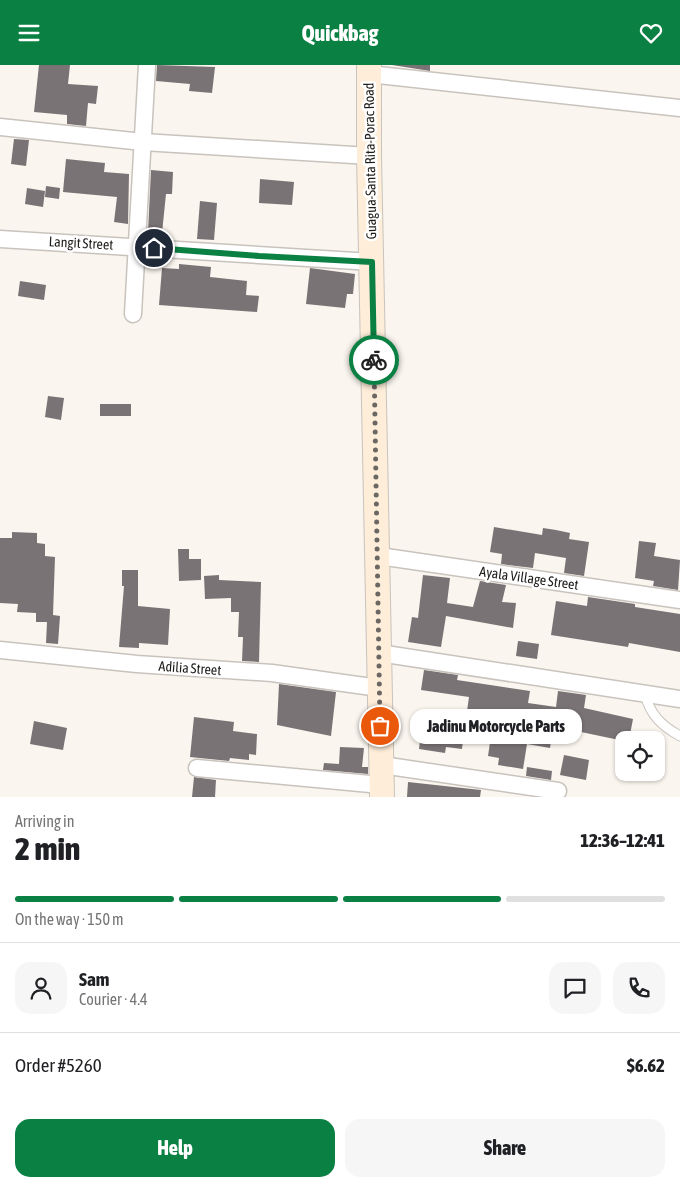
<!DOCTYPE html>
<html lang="en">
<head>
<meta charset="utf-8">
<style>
	:root { --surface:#fff; --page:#f6f6f6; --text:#202124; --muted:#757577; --line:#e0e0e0; --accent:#0b8043 }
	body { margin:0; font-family:"Asap Condensed",sans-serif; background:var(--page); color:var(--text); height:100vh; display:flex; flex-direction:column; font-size:19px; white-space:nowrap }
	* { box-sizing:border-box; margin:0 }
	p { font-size:16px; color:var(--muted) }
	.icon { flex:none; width:28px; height:28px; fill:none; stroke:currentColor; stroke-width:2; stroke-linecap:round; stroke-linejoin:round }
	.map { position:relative; height:732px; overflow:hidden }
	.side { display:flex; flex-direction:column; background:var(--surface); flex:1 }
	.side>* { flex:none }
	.controls { position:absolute; left:615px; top:666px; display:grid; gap:10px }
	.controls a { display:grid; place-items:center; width:50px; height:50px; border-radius:10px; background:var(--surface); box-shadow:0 1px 4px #0004; font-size:25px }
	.pin { position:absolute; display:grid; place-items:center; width:42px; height:42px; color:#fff; margin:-21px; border:2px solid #fff; border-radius:50%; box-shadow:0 1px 5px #0007 }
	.courier { position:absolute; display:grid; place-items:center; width:50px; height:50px; margin:-25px; border:4px solid #0b8043; border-radius:50%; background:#fff; color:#222; box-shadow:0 1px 6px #0007 }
	.bubble { position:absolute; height:35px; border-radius:15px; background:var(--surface); box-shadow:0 1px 4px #0004; font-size:16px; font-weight:800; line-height:35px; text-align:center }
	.head em { font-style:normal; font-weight:800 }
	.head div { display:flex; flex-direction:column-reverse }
	.head { display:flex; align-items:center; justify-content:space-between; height:85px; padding:0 15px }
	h1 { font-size:32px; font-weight:800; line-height:38px }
	.bar { display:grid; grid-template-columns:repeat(4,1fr); gap:8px 5px; align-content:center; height:60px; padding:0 15px }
	.bar i { height:6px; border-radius:4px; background:var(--line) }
	.bar .active { background:var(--accent) }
	.bar p { grid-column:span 4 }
	.line { display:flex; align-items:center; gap:12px; padding:0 15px; border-top:1px solid var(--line) }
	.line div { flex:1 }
	.round { display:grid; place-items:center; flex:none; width:52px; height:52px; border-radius:15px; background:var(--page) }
	.cta { display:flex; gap:10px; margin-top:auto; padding:10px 15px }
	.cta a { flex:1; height:58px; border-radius:15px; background:var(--accent); color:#fff; font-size:20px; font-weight:800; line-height:58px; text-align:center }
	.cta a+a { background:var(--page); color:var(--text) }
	header { display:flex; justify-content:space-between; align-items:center; height:65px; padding:0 15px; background:var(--accent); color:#fff; font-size:22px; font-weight:800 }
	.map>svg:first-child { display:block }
</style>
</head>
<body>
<header><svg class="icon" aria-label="menu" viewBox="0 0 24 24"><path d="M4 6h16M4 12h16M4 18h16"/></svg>Quickbag<svg class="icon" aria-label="heart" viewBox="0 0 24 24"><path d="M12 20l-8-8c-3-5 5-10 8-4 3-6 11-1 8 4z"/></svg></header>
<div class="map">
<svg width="680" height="732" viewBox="0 0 680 732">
	<rect width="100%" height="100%" fill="#faf5ee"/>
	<g fill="#7a7376">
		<polygon points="39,0 70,0 68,19 98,21 96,39 88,38 86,61 67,59 67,50 34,47"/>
		<polygon points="157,0 215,2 212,28 189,26 190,19 156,16"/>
		<polygon points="392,0 430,0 430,6"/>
		<polygon points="14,74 29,75 26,101 11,99"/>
		<polygon points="66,94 105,98 104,107 129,109 128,159 114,157 117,132 63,127"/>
		<polygon points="151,105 173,107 172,129 166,129 162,168 148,167"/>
		<polygon points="260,114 294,117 292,140 259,138"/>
		<polygon points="46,121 60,123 59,134 45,132"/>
		<polygon points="27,123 45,126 43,142 25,139"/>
		<polygon points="200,136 217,138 214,175 197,174"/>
		<polygon points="179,199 211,202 210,212 247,216 246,230 259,231 257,247 159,240 162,203 179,204"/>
		<polygon points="310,203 355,209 353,229 347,229 345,243 306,239"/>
		<polygon points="20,216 46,220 44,235 18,231"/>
		<polygon points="48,331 64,333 61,355 45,352"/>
		<rect x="100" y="339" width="31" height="12"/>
		<polygon points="494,462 542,470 543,463 556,465 570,468 569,474 589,477 584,511 564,508 566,493 535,488 533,503 501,499 502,489 490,487"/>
		<polygon points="12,467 37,468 37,478 45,479 45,491 55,492 53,550 60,551 58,579 46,578 47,557 36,557 36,548 17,547 18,539 0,538 0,473 12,473"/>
		<polygon points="639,476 656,478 654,491 680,495 678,525 653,521 654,516 635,513"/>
		<polygon points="178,484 189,484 189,494 201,494 201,515 179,516"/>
		<polygon points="122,505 138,505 138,541 170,544 168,580 139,578 139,583 119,582 124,521 122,521"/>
		<polygon points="219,510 219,515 261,517 259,597 242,596 243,572 238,572 239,547 231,547 231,533 205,534 204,511"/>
		<polygon points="423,510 450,513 447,538 473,542 480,516 506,520 502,537 516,538 513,563 446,551 441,582 408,577 412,552 418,553"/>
		<polygon points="588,532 635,539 635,542 680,549 680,587 629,578 628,582 551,570 556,536 587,541"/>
		<polygon points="518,576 539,579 537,594 516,591"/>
		<polygon points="424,605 458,610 457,615 530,626 528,638 556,642 558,626 586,630 584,643 633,654 629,675 624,676 581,667 553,664 550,683 527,679 523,704 498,700 499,693 488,691 493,657 466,653 469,632 421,625"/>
		<polygon points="279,619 336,627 331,671 277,660"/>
		<polygon points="194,652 234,657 233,666 257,669 256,690 249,689 249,695 230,693 229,696 190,692"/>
		<polygon points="34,656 67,663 63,685 30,679"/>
		<polygon points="422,660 464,667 462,684 446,682 445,688 419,684"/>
		<polygon points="340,682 364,683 362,702 368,702 368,709 323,705 324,698 339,699"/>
		<polygon points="564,690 589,695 586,715 560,710"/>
		<polygon points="527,702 552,706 551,715 526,711"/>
		<polygon points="194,712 216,715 215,732 192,732"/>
		<polygon points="408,717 481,725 480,732 407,732"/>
	</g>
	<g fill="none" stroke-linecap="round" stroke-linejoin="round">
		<g stroke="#c8c3bd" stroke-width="11">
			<path id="service" d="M645,629C650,650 662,661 680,671"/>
		</g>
		<g stroke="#c8c3bd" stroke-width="19">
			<g id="minor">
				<polyline points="369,9 680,43"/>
				<polyline points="0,62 143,77 369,91"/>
				<polyline points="0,174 372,197"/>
				<polyline points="133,249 147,0"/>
				<polyline points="379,491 680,535"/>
				<polyline points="0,585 137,599 272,608 379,623"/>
				<polyline points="379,588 680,634"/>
				<polyline points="382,700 558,726"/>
				<polyline points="197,703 381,720"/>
			</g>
		</g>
		<g stroke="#c8c3bd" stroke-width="26">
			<polyline id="secondary" points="369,0 369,91 382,732"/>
		</g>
		<use href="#service" stroke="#fff" stroke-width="9"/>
		<use href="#minor" stroke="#fff" stroke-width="16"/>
		<use href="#secondary" stroke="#fdedd9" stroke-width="24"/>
	</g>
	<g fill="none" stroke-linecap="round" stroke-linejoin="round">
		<polyline stroke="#6b6864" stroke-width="5" stroke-dasharray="0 9" points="374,295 380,661"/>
		<polyline stroke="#0b8043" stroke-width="6" points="154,183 259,191 372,197 374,295"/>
	</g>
	<g text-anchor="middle" stroke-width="5" stroke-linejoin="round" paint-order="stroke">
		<g font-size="14" fill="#1e1c1a" stroke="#fff">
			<text transform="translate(370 96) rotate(-91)" y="5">Guagua-Santa Rita-Porac Road</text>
			<text transform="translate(81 178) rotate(3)" y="5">Langit Street</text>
			<text transform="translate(529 513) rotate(8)" y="5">Ayala Village Street</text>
			<text transform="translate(190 603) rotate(4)" y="5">Adilia Street</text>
		</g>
	</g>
</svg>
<div class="controls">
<a><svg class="icon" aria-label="locate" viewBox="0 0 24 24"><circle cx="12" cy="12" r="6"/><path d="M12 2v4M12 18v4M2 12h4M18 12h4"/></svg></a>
</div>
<div class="pin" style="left:380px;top:661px;background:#ea580c"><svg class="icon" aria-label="bag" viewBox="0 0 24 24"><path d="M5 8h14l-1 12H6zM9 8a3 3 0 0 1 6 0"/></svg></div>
<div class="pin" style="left:154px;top:183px;background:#1f2937"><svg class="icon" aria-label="home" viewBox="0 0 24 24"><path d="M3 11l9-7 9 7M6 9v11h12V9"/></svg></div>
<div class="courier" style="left:374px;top:295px"><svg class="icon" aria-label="bike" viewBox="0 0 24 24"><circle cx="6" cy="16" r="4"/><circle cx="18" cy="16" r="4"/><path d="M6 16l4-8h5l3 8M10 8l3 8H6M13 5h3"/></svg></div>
<div class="bubble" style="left:410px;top:644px;width:172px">Jadinu Motorcycle Parts</div>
</div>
<section class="side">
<div class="head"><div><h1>2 min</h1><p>Arriving in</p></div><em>12:36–12:41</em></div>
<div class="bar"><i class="active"></i><i class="active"></i><i class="active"></i><i></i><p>On the way · 150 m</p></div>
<div class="line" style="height:90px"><a class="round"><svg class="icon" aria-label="person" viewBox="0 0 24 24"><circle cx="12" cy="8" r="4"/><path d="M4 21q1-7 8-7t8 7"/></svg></a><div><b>Sam</b><p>Courier · 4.4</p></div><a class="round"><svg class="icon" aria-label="chat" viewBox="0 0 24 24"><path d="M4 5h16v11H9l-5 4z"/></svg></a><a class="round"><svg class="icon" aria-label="phone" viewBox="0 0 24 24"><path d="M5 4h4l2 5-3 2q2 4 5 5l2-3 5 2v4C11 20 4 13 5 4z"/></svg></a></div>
<div class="line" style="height:65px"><div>Order #5260</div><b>$6.62</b></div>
<div class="cta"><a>Help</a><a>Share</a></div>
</section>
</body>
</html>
